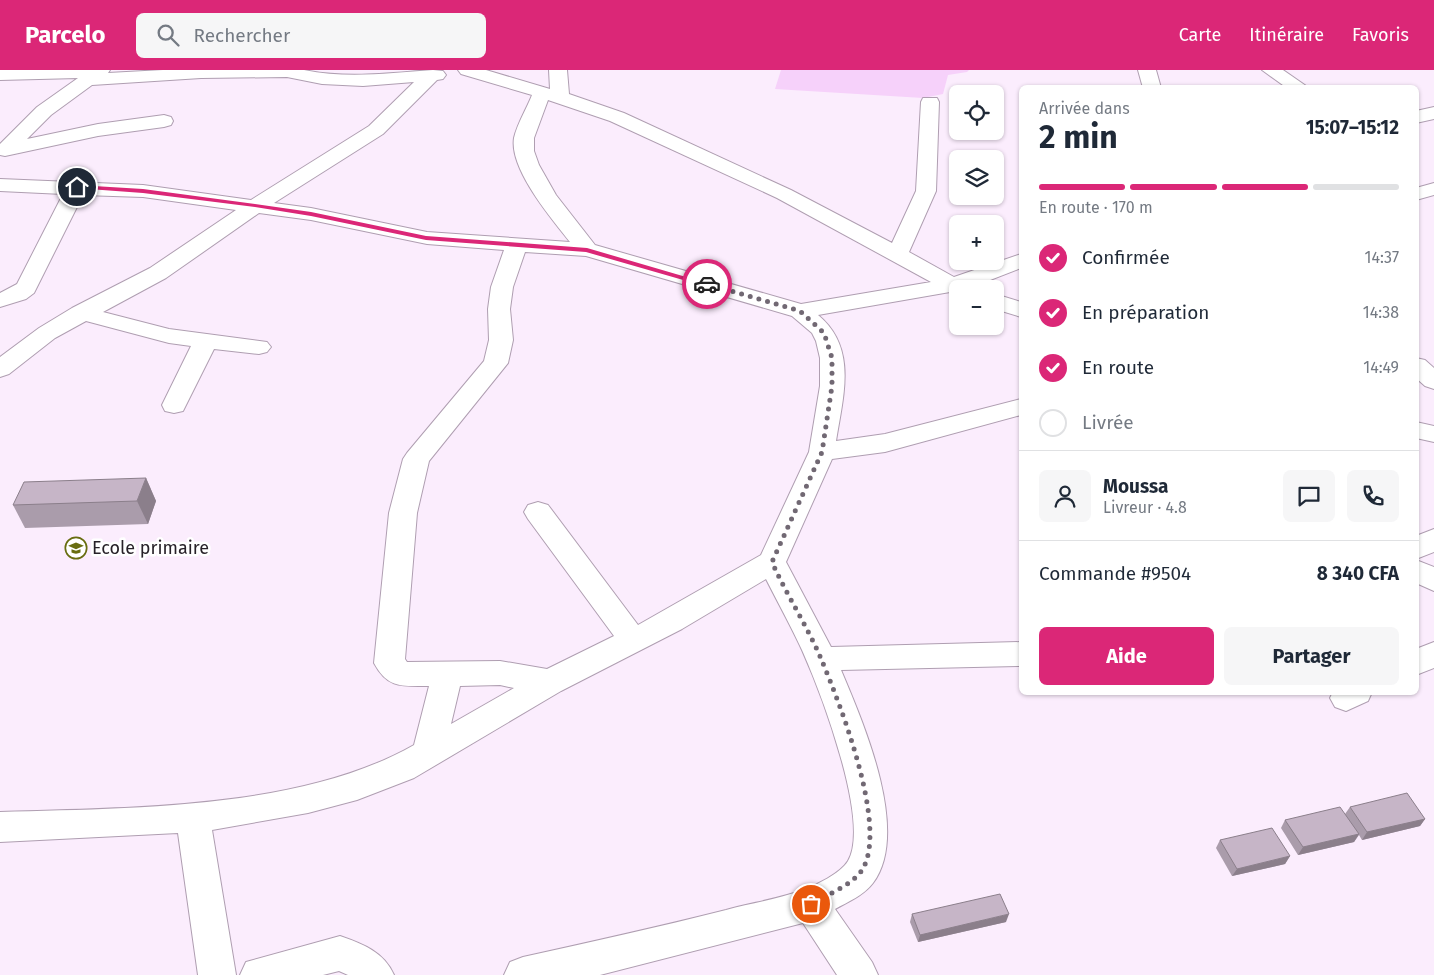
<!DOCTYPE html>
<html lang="fr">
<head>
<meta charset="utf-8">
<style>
	:root { --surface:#fff; --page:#f6f6f7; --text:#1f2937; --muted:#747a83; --line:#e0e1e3; --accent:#db2777 }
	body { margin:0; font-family:"Fira Sans",sans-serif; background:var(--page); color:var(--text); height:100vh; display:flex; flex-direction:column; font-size:19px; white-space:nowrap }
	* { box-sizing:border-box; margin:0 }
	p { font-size:16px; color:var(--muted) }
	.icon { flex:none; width:28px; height:28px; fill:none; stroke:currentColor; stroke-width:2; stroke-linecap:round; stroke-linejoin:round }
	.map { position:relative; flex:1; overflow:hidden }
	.details { position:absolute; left:1019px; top:15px; width:400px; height:610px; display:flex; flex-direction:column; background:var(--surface); border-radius:8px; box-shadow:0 1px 4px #0004 }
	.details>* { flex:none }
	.tools { position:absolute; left:949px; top:15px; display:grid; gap:10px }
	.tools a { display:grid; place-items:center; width:55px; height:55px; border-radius:8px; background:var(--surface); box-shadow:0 1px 4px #0004; font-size:25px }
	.pin { position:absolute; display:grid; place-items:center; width:42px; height:42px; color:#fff; margin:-21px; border:2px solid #fff; border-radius:50%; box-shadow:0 1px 5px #0007 }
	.courier { position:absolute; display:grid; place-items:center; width:50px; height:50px; margin:-25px; border:4px solid #db2777; border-radius:50%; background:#fff; color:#222; box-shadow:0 1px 6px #0007 }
	.summary em { font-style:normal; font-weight:700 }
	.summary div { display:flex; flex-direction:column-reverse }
	.summary { display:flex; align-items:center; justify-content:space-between; height:85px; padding:0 20px }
	h1 { font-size:32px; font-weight:700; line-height:38px }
	.bar { display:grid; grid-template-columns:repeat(4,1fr); gap:8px 5px; align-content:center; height:60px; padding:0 20px }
	.bar i { height:6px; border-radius:4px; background:var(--line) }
	.bar .current { background:var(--accent) }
	.bar p { grid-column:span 4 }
	.line { display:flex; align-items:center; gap:12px; padding:0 20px; border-top:1px solid var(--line) }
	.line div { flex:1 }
	.round { display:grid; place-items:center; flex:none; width:52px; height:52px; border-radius:8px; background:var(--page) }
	ol { padding:0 20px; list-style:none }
	li { display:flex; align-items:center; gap:15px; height:55px }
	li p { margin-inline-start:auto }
	li .icon { padding:5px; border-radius:50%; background:var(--accent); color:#fff; stroke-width:4 }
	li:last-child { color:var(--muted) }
	li i { width:28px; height:28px; border:2px solid var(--line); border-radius:50% }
	.cta { display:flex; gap:10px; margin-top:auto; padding:10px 20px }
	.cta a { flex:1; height:58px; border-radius:8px; background:var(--accent); color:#fff; font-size:20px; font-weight:700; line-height:58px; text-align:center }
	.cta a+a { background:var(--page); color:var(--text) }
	header { display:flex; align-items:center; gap:30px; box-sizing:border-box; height:70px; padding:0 25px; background:var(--accent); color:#fff }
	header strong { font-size:24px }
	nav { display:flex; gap:28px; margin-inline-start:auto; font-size:18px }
	.search { width:350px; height:45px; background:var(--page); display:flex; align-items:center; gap:12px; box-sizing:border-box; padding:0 18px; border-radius:8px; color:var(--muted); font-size:19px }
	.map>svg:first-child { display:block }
</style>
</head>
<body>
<header>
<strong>Parcelo</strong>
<div class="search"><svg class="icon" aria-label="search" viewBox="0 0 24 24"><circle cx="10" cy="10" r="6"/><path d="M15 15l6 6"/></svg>Rechercher</div>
<nav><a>Carte</a><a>Itinéraire</a><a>Favoris</a></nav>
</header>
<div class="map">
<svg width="1434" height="905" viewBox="0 0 1434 905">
	<rect width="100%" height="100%" fill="#fbedfd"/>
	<polygon fill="#f6d1fa" points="781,0 969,0 967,2 948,5 943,24 923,28 775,19"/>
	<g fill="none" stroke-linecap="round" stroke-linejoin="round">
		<g stroke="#af9eb1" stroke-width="2">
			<g id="minor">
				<path d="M0,0H110L108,3L163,0H304C347,9 389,3 433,0L443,1L446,5L443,9L437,10L383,64L274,133L311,138L427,162L570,172C552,149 509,99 514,68C517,54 527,38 532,25L461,4L458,0H486L550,19L549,0H567L569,24L624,43L791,120L892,173L916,121L921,32L923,28H937L939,32L936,121L909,182L954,207L1021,184V198L967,219H958L957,224L950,222L818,245C858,278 843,326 836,371L885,364L1021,329V345L885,382L832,389L786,492L831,577L1021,572V596L841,600C863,652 911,762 873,813C864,825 848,832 835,839L872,892L878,905H837L803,853L600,905H504L510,892L523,887C591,872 659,857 726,840C751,833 779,829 803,820C816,815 840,804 848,791C871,752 820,620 802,580C791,556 778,533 766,509L682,559L561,621L414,708L357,730L308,743L212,760L236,905H198L178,763L0,772V742C128,738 300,740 414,675L429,616C402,616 388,619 374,593L389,443L403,389L407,383L484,291L489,270L488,239L491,217L504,180L427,174L311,150L259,143L166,208L103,242L169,259L267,272L271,277L267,282L259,284L214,279L183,341L174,343L165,341L162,335L191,276L169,273L86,251L55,268L9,304L0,307V287L39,258L72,238L150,198L236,140L143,127L83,125L34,223L26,229L0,237V223L17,214L63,124L0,121V109L143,115L251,130L369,56L414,12L363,16L322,14L287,7L201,8L92,15L51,45L27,69L98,54L164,45L171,47L173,51L171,55L164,57L98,66L5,86L0,85V74L37,37L78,8L0,10ZM548,30L610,51L777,128L931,212L801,234L595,175L556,125L539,95L534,81V68ZM525,182L586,186L792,246L812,263L816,271L820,288V316L809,382L761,485L638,555L548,435L538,432L528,435L524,442L528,449L614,566L547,599L500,591L407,592L405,589L417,443L429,391L508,293L513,270L510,239L513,217ZM500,615L514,618L451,654L460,616Z"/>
				<polygon points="1138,0 1156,0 1161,18 1143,18"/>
				<polygon points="1262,0 1283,0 1309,18 1287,18"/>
				<polygon points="1434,37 1434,49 1416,53 1416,41"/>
				<polygon points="1434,113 1434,125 1416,130 1416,118"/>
				<polygon points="995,224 1021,232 1021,247 995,239"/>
				<polygon points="1416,288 1425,290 1434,298 1434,319 1425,316 1416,308"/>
				<polygon points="1416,352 1434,356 1434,372 1416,368"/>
				<polygon points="1434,459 1434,482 1416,489 1416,466"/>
				<polygon points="1416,490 1434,497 1434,521 1416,513"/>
				<polygon points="1434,572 1434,598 1416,605 1416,579"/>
				<polygon points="1333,622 1372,622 1368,631 1346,641 1335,637 1330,628"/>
				<path d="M340,866C363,874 384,882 394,905H348L339,901L323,905H240L246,892Z"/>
			</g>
		</g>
		<use href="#minor" fill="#fff" fill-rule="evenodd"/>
	</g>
	<g fill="#aa9cab">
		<polygon points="146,408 156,431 148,454 25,458 13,435"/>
		<polygon points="1350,737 1425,749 1420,756 1362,770 1359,765 1354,772 1298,785 1281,758 1285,750 1345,744"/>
		<polygon points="1220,770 1290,786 1285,794 1232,806 1216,778"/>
		<polygon points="912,844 1006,852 918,872 910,852"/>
	</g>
	<g fill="#8b7f8b">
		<polygon points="146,408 156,431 148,454 137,431"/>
		<polygon points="1425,749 1420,756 1362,770 1367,762"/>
		<polygon points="1359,764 1354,772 1298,785 1303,777"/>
		<polygon points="1290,786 1285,794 1232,806 1237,799"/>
		<polygon points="1009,844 1006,852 918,872 920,865"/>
	</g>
	<g fill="#c6b5c7" stroke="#8b7f8b">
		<polygon points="146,408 137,431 13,435 24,412"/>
		<polygon points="1407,723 1425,749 1367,762 1350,737"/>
		<polygon points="1340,737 1359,764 1303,777 1285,750"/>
		<polygon points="1272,758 1290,786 1237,799 1220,770"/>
		<polygon points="1000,824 1009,844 920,865 912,844"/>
	</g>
	<polygon fill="#db2777" points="77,115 143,119 255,134 311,142 426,166 587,178 710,214 704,216 586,182 426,170 311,146 255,137 143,123 75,118"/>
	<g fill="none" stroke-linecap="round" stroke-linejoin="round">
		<path stroke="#716873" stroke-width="5" stroke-dasharray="0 9" d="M707,214L800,241L824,263L832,288V316L822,382L772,492C787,526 808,557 822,591C840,634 889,758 862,800C852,815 827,825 811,834"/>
	</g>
	<defs>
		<g id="school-ring" transform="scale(1.125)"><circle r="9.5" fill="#fff" stroke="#686d10" stroke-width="1.5"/><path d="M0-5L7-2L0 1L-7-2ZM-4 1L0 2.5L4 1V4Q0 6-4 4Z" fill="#686d10"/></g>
	</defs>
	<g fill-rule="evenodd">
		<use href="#school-ring" x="76" y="478"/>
	</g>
	<g text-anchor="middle" stroke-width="5" stroke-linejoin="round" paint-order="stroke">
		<g font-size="18" fill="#272128" stroke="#fff" text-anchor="start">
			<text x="92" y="484">Ecole primaire</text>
		</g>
	</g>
</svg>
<div class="tools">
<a><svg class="icon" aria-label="locate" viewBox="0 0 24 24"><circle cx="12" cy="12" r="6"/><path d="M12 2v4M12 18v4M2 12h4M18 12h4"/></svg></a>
<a><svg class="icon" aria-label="layers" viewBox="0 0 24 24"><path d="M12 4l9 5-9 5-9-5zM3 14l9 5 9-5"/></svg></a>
<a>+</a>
<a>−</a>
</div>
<div class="pin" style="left:811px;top:834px;background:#ea580c"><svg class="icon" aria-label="bag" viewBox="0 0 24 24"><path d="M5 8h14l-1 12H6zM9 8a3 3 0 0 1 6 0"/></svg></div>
<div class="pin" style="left:77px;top:117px;background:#1f2937"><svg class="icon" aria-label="home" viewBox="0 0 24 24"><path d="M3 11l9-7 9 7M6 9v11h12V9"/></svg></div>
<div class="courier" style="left:707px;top:214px"><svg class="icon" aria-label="car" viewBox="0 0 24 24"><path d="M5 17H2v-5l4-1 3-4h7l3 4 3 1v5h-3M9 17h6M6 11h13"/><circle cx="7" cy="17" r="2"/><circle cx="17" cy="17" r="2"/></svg></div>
<section class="details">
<div class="summary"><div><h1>2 min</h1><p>Arrivée dans</p></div><em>15:07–15:12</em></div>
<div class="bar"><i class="current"></i><i class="current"></i><i class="current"></i><i></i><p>En route · 170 m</p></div>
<ol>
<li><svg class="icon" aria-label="check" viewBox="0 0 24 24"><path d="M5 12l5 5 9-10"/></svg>Confirmée<p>14:37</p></li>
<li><svg class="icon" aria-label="check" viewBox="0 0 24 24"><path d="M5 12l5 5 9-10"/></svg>En préparation<p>14:38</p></li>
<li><svg class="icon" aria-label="check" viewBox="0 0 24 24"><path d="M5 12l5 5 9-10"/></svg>En route<p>14:49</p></li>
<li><i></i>Livrée</li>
</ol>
<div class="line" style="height:90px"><a class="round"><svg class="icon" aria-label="person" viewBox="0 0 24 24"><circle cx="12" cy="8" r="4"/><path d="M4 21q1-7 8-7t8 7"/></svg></a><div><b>Moussa</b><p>Livreur · 4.8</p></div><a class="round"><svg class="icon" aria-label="chat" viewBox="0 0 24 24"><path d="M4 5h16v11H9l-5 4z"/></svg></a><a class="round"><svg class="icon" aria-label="phone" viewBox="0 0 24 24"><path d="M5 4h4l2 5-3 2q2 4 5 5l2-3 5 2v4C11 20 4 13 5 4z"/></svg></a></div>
<div class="line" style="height:65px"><div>Commande #9504</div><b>8 340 CFA</b></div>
<div class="cta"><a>Aide</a><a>Partager</a></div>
</section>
</div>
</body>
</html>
